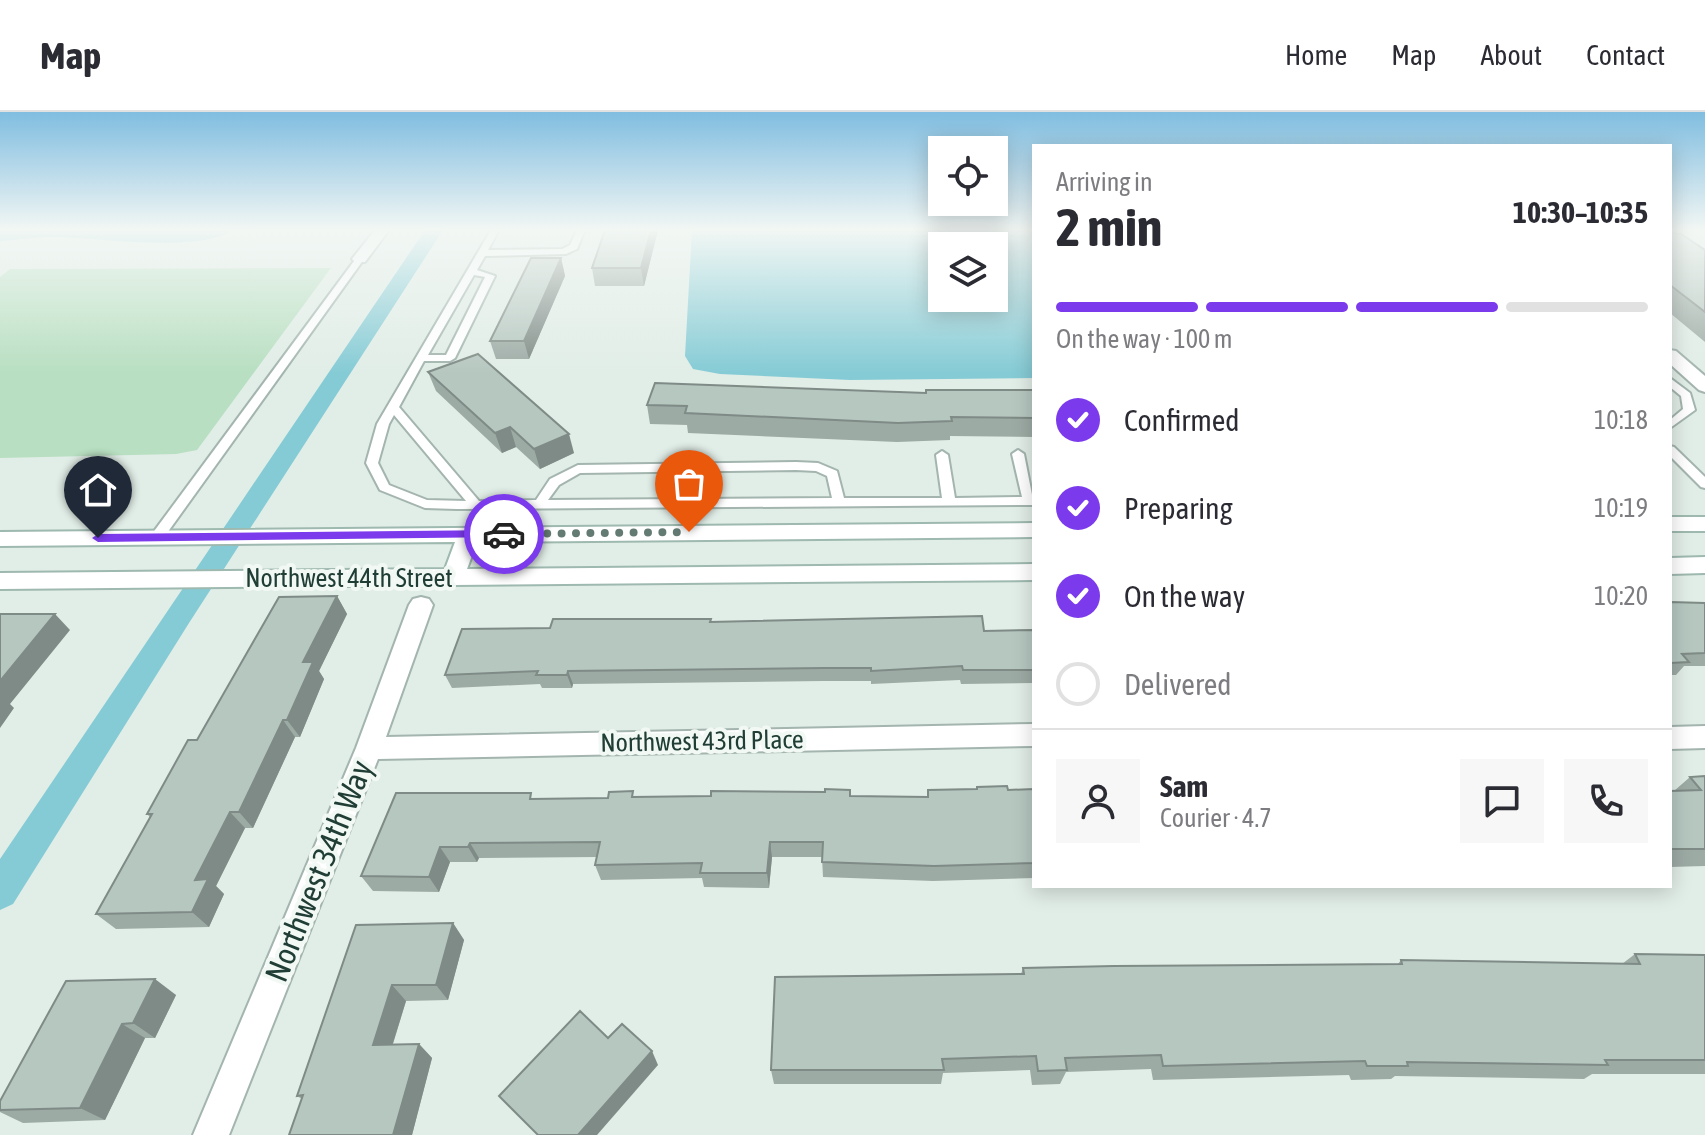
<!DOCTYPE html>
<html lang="en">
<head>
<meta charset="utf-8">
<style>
	:root { --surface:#fff; --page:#f7f7f7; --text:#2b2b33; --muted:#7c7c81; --line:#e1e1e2; --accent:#7c3aed }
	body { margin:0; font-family:"Asap Condensed",sans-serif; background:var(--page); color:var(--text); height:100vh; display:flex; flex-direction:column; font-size:30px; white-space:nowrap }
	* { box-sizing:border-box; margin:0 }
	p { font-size:26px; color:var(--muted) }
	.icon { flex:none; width:44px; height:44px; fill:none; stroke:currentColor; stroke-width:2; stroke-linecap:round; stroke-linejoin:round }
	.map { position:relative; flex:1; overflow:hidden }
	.sheet { position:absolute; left:1032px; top:32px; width:640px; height:744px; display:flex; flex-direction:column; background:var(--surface); border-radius:0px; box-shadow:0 4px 20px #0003 }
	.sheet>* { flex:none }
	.tools { position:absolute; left:928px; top:24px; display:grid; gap:16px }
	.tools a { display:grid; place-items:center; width:80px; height:80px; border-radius:0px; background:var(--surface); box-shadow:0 4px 20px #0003; font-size:40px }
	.pin { position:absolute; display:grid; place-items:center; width:68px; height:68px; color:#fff; margin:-82px -34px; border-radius:50% 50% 50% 0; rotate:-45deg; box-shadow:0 0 8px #0007 }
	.pin .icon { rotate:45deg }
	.courier { position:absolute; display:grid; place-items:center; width:80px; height:80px; margin:-40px; border:6px solid #7c3aed; border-radius:50%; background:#fff; color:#222; box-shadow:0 2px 10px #0007 }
	.overview em { font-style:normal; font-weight:700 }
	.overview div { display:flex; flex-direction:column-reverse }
	.overview { display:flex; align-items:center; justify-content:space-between; height:136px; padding:0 24px }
	h1 { font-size:52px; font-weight:700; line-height:60px }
	.bar { display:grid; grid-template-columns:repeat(4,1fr); gap:12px 8px; align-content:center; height:96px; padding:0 24px }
	.bar i { height:10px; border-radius:6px; background:var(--line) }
	.bar .selected { background:var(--accent) }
	.bar p { grid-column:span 4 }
	.line { display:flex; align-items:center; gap:20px; padding:0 24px; border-top:2px solid var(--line) }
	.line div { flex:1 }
	.round { display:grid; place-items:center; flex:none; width:84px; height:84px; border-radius:0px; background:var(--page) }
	ol { padding:0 24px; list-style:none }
	li { display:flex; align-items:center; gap:24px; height:88px }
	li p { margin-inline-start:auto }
	li .icon { padding:8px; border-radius:50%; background:var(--accent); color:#fff; stroke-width:4 }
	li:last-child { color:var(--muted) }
	li i { width:44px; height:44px; border:4px solid var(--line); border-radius:50% }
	header { display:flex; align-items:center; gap:48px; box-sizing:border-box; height:112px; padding:0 40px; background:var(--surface); border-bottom:2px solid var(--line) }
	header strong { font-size:38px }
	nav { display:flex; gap:44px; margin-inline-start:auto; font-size:28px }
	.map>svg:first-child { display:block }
</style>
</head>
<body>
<header>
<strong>Map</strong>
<nav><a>Home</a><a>Map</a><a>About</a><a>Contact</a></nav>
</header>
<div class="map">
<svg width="1705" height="1023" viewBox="0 0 1705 1023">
	<rect width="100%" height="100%" fill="#e1ede7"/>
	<polygon fill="#b8dfc1" points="331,156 197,338 176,342 0,346 0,165 10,157"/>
	<g fill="#85cbd5" fill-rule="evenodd">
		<path d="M0,118H232C203,141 96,126 56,125C37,125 18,128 0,129Z"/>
		<path d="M692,118H1034V266L850,268L720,262L693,257L685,244ZM994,134V186H942V134Z"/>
	</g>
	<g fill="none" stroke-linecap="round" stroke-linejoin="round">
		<polygon fill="#85cbd5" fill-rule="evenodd" points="425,118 443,118 189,511 13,792 0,798 0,747"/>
		<g stroke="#a3b5ae" stroke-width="4">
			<g id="lane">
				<path d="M491,118H499L488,138L562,137L570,133L577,118H585L577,137L566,142L485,144L477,158L495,164L455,246L450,249H424L399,295L479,389L536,388L550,367L578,353L796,350L818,351L837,359L844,386H942L936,343L942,339L948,343L955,386L1022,385L1012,342L1018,338L1024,342L1034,393L457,397L425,396L380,378L366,351L377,312ZM474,163L485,165L446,243H428ZM394,303L466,389L427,388L389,373L378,351L389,312ZM796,358L816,359L827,364L832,386L548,388L559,373L580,361Z"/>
				<polygon points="357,145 364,147 162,428 152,428 151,425 152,422"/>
				<polygon points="1670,266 1690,281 1695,298 1670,316 1670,308 1683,297 1681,284 1670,275"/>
				<polygon points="1670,334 1674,335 1705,365 1705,376 1701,375 1670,344"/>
			</g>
		</g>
		<g stroke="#a3b5ae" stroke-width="4">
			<g id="street">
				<polygon points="375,118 389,118 365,150 355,150 352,147"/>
				<polygon points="1670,238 1676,239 1705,264 1705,280 1699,278 1670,252"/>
				<polygon points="421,485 429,487 433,493 386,625 1034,612 1034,634 378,647 229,1023 193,1023 356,636 409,493 413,487"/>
				<polygon points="1705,614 1705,636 1670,637 1670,615"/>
			</g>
		</g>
		<g stroke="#9eb9af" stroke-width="4">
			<g id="secondary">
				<rect x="1670" y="405" width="35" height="14"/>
				<polygon points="1034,411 1034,425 477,430 467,457 1034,452 1034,468 0,477 0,461 445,457 455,430 0,434 0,420"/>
				<polygon points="1705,445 1705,461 1670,462 1670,446"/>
			</g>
		</g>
		<use href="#lane" fill="#fff" fill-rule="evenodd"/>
		<use href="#street" fill="#fff" fill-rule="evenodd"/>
		<use href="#secondary" fill="#fff" fill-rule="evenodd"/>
	</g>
	<g fill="#9daba5">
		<polygon points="658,118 644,174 595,174 592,156"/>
		<polygon points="1670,118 1705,138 1705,230 1670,201"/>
		<polygon points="561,146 565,164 529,247 496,247 490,229"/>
		<polygon points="428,260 574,341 540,357 516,335 502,341 436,279"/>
		<polygon points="1034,278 1034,325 950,324 950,328 897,330 688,321 687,313 650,312 647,293"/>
		<polygon points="337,484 347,502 319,559 324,567 300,625 295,625 253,716 245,716 216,774 224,782 209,815 116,817 96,802 150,705 147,702 197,628"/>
		<polygon points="1670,490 1705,491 1705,554 1684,554 1676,563 1670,563"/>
		<polygon points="711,510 984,519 1034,518 1034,571 961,572 960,568 871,572 871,569 824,569 573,572 572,576 542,576 540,572 452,576 445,563 550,516"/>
		<polygon points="1705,664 1705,754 1670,755 1670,679 1674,679 1690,665"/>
		<polygon points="977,675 1008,678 1034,677 1034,766 933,769 823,765 822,745 772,745 769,776 704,775 702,766 601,768 595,753 597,745 479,746 477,750 450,750 439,780 373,779 361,764 534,687 850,684 927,685 928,678 977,677"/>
		<polygon points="1487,774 1536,774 1535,775"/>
		<polygon points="453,811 464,828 448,888 406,889 393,932 419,932 432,946 412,1023 289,1023 302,987 297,984 356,813"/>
		<polygon points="1635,842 1705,843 1705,962 1592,962 1584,967 1395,964 1391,967 1351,968 1349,963 1153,968 1151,957 1066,960 1060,972 1032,973 1030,958 943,961 941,972 774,972 771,958 1021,862 1023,856 1398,852 1401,848 1622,852"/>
		<polygon points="66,869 176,883 155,926 145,926 105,1008 23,1011 0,1000 0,998"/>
	</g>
	<g fill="#7f8b86">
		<polygon points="651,118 658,118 644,174 641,156"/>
		<polygon points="561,146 565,164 529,247 524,229"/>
		<polygon points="510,315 516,335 502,341 495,321"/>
		<polygon points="569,322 574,341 540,357 534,337"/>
		<polygon points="337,484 347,502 319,559 324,567 300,625 287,608 303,550"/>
		<polygon points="55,502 70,518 10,592 14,596 0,616 0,569"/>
		<polygon points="568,559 573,572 572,576 567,563"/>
		<polygon points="283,608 295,625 253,716 239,700"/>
		<polygon points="230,700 245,716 216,774 224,782 209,815 192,800 195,768"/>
		<polygon points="770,730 772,745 769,776 767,761"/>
		<polygon points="470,731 479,746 477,750 468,735"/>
		<polygon points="440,735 450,750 439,780 429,765"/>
		<polygon points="453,811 464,828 448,888 436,873"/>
		<polygon points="155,867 176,883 155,926 133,911"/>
		<polygon points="392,873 406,889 388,947 373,933"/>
		<polygon points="122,912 145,926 105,1008 80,996"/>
		<polygon points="419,932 432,946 412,1023 393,1023"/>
		<polygon points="652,939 658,953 597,1023 578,1023"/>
	</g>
	<g fill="#b6c7c0" stroke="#7f8b86" stroke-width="2">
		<polygon points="605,118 651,118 641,156 592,156"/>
		<polygon points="1670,118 1677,122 1681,122 1705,138 1705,200 1670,173"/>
		<polygon points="531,146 561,146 524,229 490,229"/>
		<polygon points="478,242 569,322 534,337 510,315 495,321 428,260"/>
		<polygon points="655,271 926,281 926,278 1034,278 1034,306 951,305 952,309 898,311 685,301 687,294 647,293"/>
		<polygon points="337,484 303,550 313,550 287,608 283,608 239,700 230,700 195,768 208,767 192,800 96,802 152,702 147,702 188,628 197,628 279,485"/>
		<polygon points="1670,490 1705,491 1705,541 1682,542 1689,550 1670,551"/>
		<polygon points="0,502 55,502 0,569"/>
		<polygon points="982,504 984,519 1034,518 1034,558 963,558 962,554 871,559 871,556 824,556 568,559 567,563 536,563 538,559 445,563 462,517 550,516 553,507 711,507 710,510"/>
		<polygon points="1705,664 1705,737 1670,737 1670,679 1701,678 1690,665"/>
		<polygon points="1007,674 1008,678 1034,677 1034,751 934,754 822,750 823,730 770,730 767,761 700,761 702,751 595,753 600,730 470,731 468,735 440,735 429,765 361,764 396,681 531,681 530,687 608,686 609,680 633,679 632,685 711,684 711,679 825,680 825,677 850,678 850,684 928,685 928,678 977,677 977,675"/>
		<polygon points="453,811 436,873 392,873 373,933 419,932 393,1023 289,1023 303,983 297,984 356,813"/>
		<polygon points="1635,842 1705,843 1705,948 1605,948 1608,953 1407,950 1408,954 1367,954 1365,949 1163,954 1161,943 1065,946 1067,958 1038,959 1036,944 942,947 944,958 771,958 775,865 1024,862 1023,856 1114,854 1402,852 1401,848 1640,852"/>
		<polygon points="155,867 133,911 122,912 80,996 0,998 0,989 66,869"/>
		<polygon points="580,899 608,926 622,912 652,939 578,1023 538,1023 499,984"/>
	</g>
	<linearGradient id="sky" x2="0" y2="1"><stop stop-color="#80bde0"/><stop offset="0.45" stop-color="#f2f7f4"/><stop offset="1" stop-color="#f2f7f4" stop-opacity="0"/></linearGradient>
	<rect width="1705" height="261" fill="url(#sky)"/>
	<polygon fill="#7c3aed" points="504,418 510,422 508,425 98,430 92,426 98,422"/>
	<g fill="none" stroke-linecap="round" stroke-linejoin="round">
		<polyline stroke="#647b73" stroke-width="8" stroke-dasharray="0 14.4" points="504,422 689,420"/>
	</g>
	<g text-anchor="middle" stroke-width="8" stroke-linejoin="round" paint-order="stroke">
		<g font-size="26" fill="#203e35" stroke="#f2f9f5">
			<text x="349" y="475">Northwest 44th Street</text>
			<text transform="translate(702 629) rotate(-1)" y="9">Northwest 43rd Place</text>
		</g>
		<g font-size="32" fill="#203e35" stroke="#f2f9f5">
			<text transform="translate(319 759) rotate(-68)" y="11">Northwest 34th Way</text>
		</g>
	</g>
</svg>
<div class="tools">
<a><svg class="icon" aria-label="locate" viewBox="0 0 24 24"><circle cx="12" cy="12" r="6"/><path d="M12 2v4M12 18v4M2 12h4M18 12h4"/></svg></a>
<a><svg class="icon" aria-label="layers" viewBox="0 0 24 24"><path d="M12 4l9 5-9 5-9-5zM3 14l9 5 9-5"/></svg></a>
</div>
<div class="pin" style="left:689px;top:420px;background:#ea580c"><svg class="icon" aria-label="bag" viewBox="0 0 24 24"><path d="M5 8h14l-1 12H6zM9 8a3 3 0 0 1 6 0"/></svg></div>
<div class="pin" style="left:98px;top:426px;background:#1f2937"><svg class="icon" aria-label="home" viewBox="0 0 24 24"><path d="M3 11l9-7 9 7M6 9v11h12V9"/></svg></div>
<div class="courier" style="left:504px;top:422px"><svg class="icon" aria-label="car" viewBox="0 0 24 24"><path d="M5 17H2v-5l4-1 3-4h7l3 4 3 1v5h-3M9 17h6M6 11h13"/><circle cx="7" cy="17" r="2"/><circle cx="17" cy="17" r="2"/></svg></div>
<section class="sheet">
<div class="overview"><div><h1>2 min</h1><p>Arriving in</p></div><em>10:30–10:35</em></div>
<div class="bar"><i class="selected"></i><i class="selected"></i><i class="selected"></i><i></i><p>On the way · 100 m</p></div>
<ol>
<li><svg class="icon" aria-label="check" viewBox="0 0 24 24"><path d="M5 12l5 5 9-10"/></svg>Confirmed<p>10:18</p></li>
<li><svg class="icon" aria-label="check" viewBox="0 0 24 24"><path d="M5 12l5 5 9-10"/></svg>Preparing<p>10:19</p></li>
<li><svg class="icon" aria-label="check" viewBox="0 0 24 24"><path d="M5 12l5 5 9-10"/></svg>On the way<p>10:20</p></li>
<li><i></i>Delivered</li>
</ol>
<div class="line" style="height:144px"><a class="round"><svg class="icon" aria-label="person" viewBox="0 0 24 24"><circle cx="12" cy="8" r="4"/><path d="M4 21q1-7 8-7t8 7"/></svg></a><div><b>Sam</b><p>Courier · 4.7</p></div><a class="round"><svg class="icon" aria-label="chat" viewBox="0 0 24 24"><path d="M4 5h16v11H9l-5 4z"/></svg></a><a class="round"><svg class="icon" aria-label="phone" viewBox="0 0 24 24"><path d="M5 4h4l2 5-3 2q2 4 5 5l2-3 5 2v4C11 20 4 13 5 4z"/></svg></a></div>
</section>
</div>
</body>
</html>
